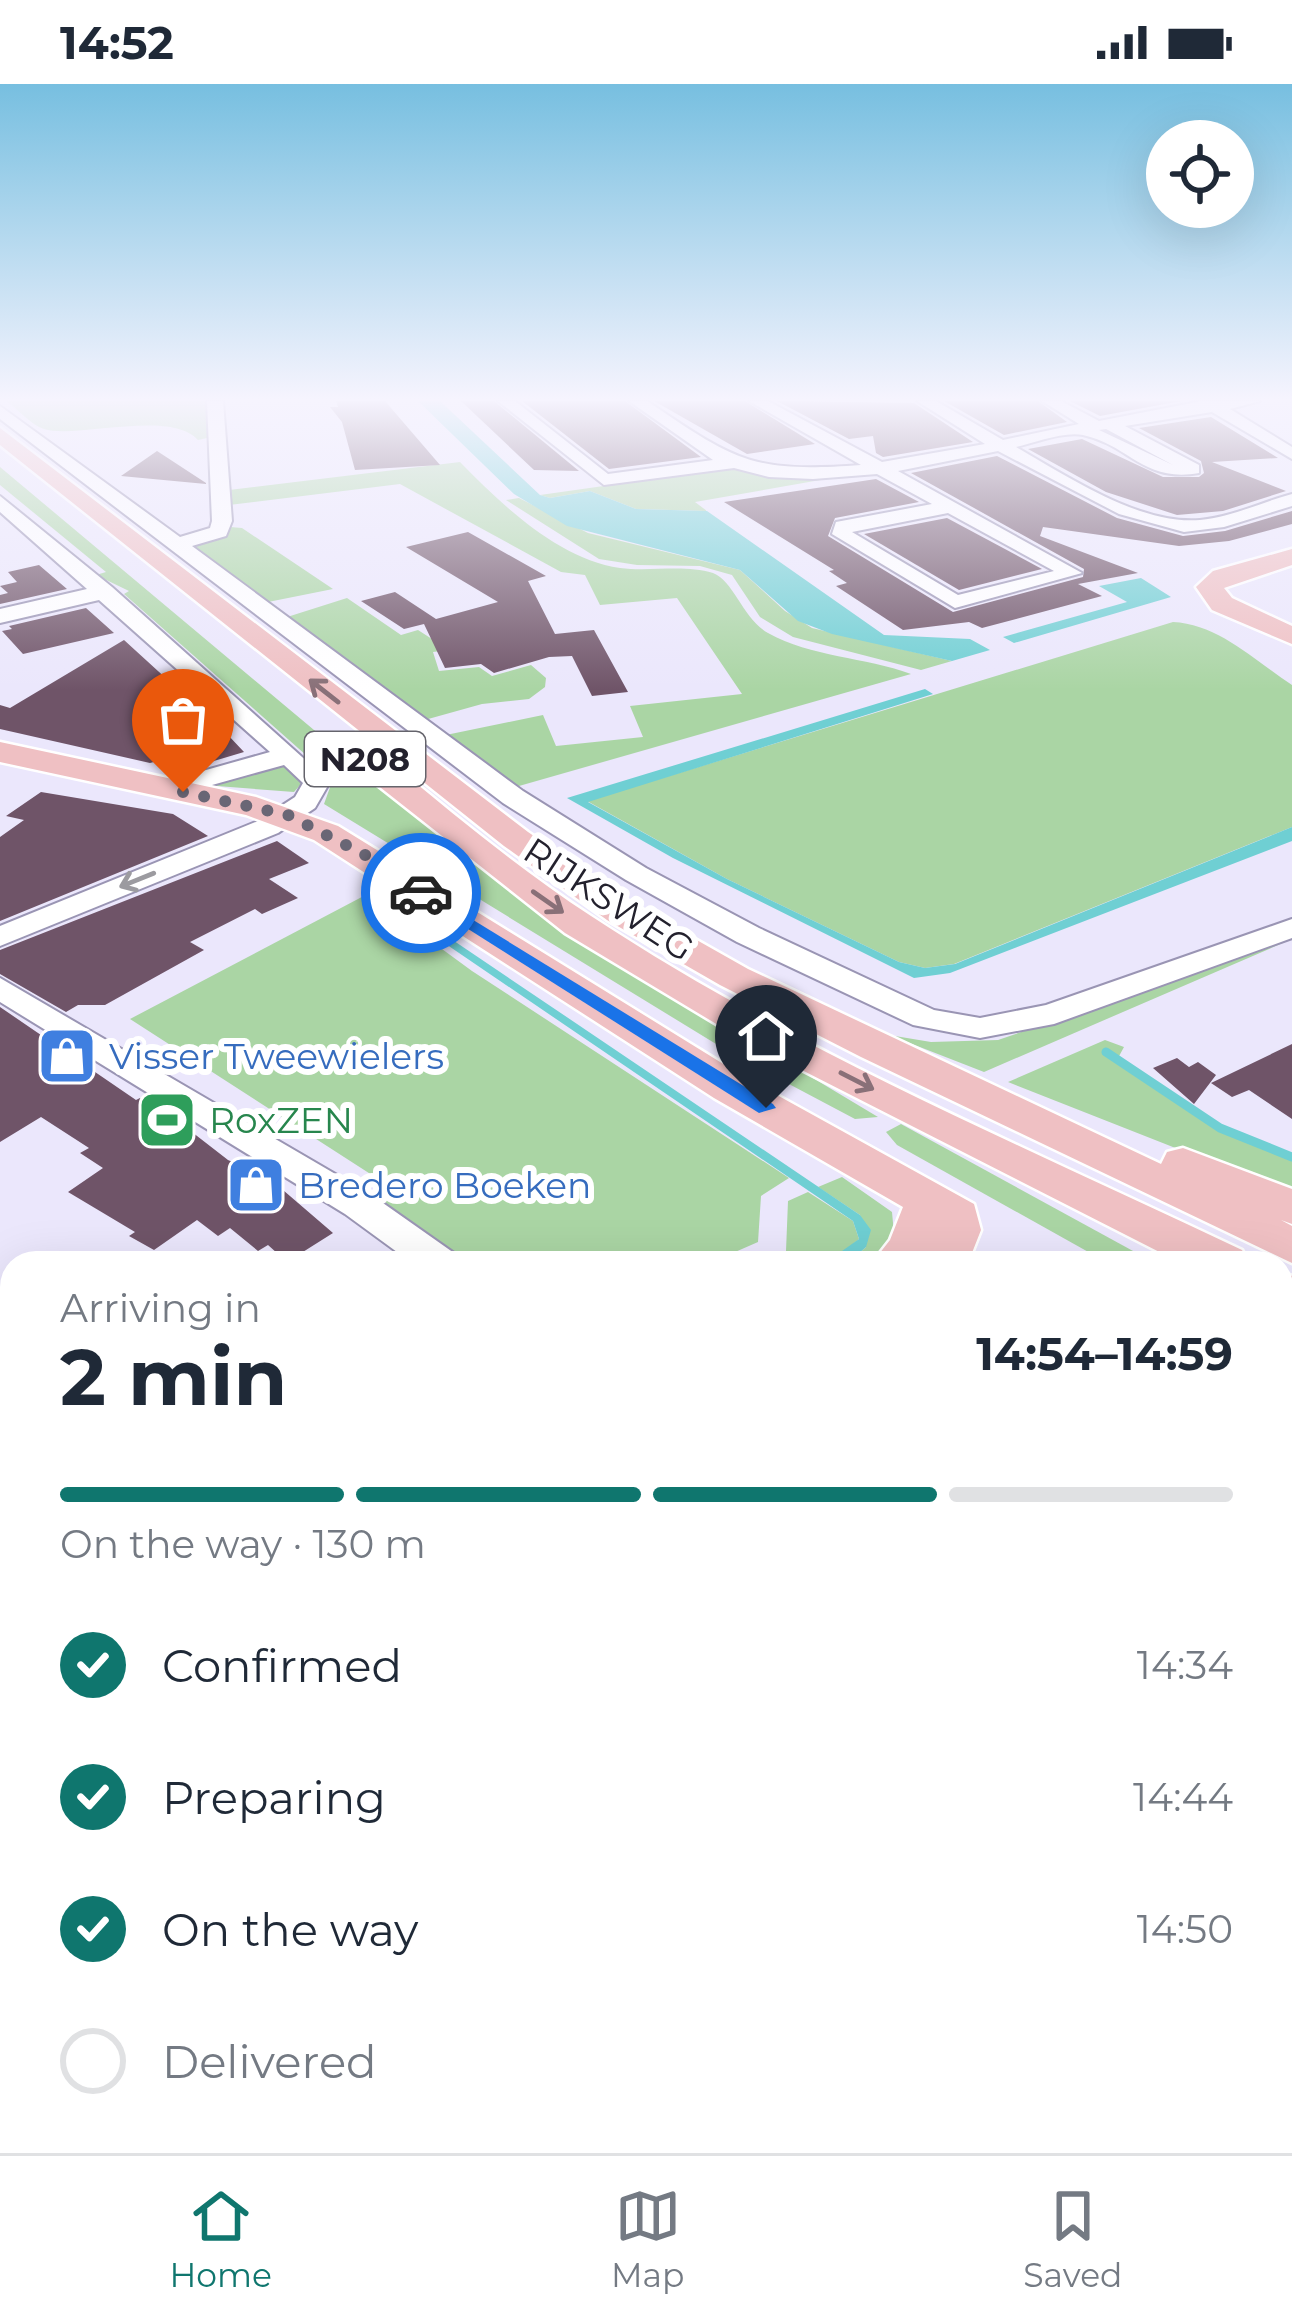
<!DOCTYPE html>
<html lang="en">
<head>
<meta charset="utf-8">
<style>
	:root { --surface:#fff; --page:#f6f6f7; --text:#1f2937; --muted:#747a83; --line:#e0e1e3; --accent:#0f766e }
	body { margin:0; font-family:Montserrat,sans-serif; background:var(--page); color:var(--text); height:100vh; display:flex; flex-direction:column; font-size:45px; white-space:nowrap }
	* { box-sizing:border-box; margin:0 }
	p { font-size:39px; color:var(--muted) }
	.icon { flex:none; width:66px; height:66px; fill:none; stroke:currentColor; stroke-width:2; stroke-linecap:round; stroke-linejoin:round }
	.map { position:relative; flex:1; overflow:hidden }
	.details { position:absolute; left:0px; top:1167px; width:1293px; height:903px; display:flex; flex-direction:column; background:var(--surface); border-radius:36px 36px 0 0; box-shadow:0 12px 48px #0002 }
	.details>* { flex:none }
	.controls { position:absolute; left:1146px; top:36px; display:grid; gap:24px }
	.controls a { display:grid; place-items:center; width:108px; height:108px; border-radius:50%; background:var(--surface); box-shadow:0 12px 48px #0002; font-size:60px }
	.pin { position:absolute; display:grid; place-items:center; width:102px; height:102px; color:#fff; margin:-123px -51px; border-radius:50% 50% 50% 0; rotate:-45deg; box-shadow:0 0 12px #0007 }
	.pin .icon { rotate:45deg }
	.courier { position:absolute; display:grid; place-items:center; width:120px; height:120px; margin:-60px; border:9px solid #1a73e8; border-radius:50%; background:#fff; color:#222; box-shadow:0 3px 15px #0007 }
	.head em { font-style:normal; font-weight:700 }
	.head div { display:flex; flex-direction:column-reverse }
	.head { display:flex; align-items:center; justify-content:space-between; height:204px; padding:0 60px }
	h1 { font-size:78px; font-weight:700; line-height:90px }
	.bar { display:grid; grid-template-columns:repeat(4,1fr); gap:18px 12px; align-content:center; height:144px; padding:0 60px }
	.bar i { height:15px; border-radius:9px; background:var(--line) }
	.bar .current { background:var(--accent) }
	.bar p { grid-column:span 4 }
	ol { padding:0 60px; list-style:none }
	li { display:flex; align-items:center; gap:36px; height:132px }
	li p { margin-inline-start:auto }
	li .icon { padding:12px; border-radius:50%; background:var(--accent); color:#fff; stroke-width:4 }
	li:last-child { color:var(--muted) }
	li i { width:66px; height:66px; border:6px solid var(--line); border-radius:50% }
	.status { display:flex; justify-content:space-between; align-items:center; height:84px; padding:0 60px; background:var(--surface); direction:ltr }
	.status svg { height:33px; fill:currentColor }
	.tabs { display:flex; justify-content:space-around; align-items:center; height:168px; border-top:3px solid var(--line); background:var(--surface); font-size:33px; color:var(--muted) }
	.tabs a { display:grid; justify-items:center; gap:6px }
	.tabs .current { color:var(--accent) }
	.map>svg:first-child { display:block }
</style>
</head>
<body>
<div class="status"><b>14:52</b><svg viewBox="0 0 49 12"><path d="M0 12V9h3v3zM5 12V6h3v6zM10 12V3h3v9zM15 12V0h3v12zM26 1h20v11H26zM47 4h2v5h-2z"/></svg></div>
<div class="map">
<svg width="1292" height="2069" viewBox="0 0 1292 2069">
	<rect width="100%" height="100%" fill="#ebe7fc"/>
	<g fill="#aad5a4">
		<path d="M6,317H209L207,354L198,356C170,325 76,355 44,345C31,341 17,324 6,317Z"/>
		<path d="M460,378C502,421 558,475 620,484C650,488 684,480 713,489C734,497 743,535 768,549C811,573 865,573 911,590L512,704L441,652L543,631L556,662L643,653L630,622L742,610L677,514L600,521L585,491L561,488L400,400L229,421V406Z"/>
		<polygon points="0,383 474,780 576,852 878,1033 855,1035 734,971 324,720 333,695 124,510 129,507 96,491 106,488 0,401"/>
		<polygon points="731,384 843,392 695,418 707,427 636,425 590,407 550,414 540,411"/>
		<polygon points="519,414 588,449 740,486 785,527 812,544 952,577 921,586 793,553 760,533 732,491 700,482 637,481 599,475 506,416"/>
		<polygon points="230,443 242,444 333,505 263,519 195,463 226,449"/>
		<polygon points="347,514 401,551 418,546 449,566 433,568 439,587 479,583 492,592 531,581 546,594 545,603 529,615 482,620 421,637 284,534"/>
		<path d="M1173,538C1218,540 1254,576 1292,601V743L954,880L925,884L899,878L727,795L587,717Z"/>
		<polygon points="281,677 302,699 294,708 204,701"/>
		<polygon points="377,805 417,828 401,835 472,887 789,1094 761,1112 758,1158 710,1179 459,1179 369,1114 389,1102 130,935"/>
		<polygon points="1292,855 984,988 889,951 931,958 998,956"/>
		<polygon points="1105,956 1124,963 1118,974 1217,1042 1292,1070 1292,1110 1008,998"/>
		<polygon points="901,1040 1155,1179 1108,1179 897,1061 886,1048"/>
		<polygon points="842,1093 892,1128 894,1150 873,1179 848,1179 866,1163 860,1131 818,1103"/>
		<path d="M808,1108L853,1137L859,1155C826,1185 804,1179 760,1179L786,1167L788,1117Z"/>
		<polygon points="1281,1348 1292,1355 1292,1811 1281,1803"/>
	</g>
	<g fill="#6fcfd3">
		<polygon points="418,317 440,317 540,411 550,414 590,407 636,425 707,427 884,551 970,555 990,566 952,577 832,550 798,537 740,486 567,442 514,410"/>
		<polygon points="1141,494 1171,513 1014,559 1003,553 1127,518 1099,502"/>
		<polygon points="925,605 933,610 588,718 727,795 899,878 925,884 955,880 1292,743 1292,757 950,889 914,894 673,774 567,714"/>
		<polygon points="423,836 860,1131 871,1146 866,1163 848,1179 825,1179 859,1155 853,1137 415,839"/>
	</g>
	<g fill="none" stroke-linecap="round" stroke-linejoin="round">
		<polyline stroke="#6fcfd3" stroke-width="9" points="1106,968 1220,1044 1292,1073"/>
		<polyline stroke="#6fcfd3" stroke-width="12" points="1281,1372 1292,1378"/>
	</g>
	<g fill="#6f5468">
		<polygon points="336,317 385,317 440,381 355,386 342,338 330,323 338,323"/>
		<polygon points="461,317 494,317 579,387 534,386"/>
		<polygon points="522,317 625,317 701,373 609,385"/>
		<polygon points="654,317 745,317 815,360 747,370"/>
		<polygon points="777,317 914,319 973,358 883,373 876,369 873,352 849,355"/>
		<polygon points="944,317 1038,317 1067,338 1004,351"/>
		<polygon points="1070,317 1181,317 1100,332"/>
		<polygon points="1211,333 1278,374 1212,378 1286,407 1223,427 1177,431 1106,408 1028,365 1082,355 1163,393 1199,393 1204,389 1201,377 1139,344"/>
		<polygon points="157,367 206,399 206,400 121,392"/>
		<polygon points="997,372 1117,434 1183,452 1225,447 1292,427 1292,440 1229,457 1179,462 1043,443 1040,452 1138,489 1078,500 1102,512 982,544 969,538 903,546 836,502 847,499 829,487 834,486 724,418 876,395 919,418 835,434 828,452 953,528 1083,493 1084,485 911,389"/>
		<polygon points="947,434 1042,485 959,506 864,450"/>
		<polygon points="468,448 546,492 528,497 555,550 594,546 628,608 592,612 572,572 549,573 494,589 481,580 445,584 424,540 404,545 361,517 395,508 436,535 498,518 406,463"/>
		<polygon points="39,481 67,505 0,520 0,511 8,509 0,502 17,498 8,488"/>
		<polygon points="86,524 114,549 23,570 2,547 12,545 9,542"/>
		<polygon points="124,556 227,650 244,668 187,685 173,683 161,676 150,679 0,645 0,621 10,624"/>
		<polygon points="41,708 173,730 208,752 0,837 0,753 24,736 6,732"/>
		<polygon points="277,757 309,779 269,795 298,814 262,830 255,825 190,858 204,866 105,921 78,921 66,928 0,890 0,866"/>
		<polygon points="0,923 136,1016 140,1014 179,1038 228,1076 269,1094 333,1149 287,1178 268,1161 258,1167 230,1144 218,1152 197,1136 154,1166 129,1152 135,1148 68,1108 103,1084 80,1069 89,1064 41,1033 0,1058"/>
		<polygon points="1292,960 1292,1035 1249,1006 1232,1013 1211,999"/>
		<polygon points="1177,974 1189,983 1198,978 1216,991 1194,1020 1153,984"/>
	</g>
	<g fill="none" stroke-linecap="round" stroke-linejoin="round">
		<g stroke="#9a95b4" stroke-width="4">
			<g id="minor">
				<polygon points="207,317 223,317 232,437 226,452 192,462 523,707 646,784 759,844 934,926 980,934 1046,921 1292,835 1292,854 1054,940 980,954 913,941 737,858 626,796 503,719 0,335 0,322 180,453 210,444 212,437"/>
				<path d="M498,317H515L608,390L713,376L629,317H647C736,377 751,389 861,381L749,317H768L882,378L985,360L917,317H936L1003,356L1079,340L1042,317H1061L1099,337L1202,317H1260L1230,325L1292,363V375L1212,328L1125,342L1199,381V389C1144,399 1129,361 1083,351C1064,347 1034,359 1016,363C1067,392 1139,441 1200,436C1232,433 1262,418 1292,410V422L1224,443L1184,448L1119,430L998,367L898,387L1082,489L955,524L832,450L836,438L932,420L877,390L813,395L769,393L734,384L604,401ZM1106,345L1173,381L1099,346ZM948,429L1054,487L958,511L852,448Z"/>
				<polygon points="0,412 112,503 330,698 315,724 278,749 0,862 0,842 258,737 295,713 303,699 284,681 169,713 160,711 156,705 160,699 270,668 99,516 0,539 0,525 87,505 0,428"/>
				<polygon points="0,894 373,1112 454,1169 460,1179 412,1179 345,1130 0,918"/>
				<polygon points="12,1802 12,1908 0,1913 0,1807"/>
				<polygon points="593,2058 657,2058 660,2069 596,2069"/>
			</g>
		</g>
		<g stroke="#fff" stroke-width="5">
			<g id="major">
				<polygon points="0,344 528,748 633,820 748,885 1161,1080 1167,1068 1183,1064 1292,1105 1292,1140 1281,1136 1292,1142 1292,1179 861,973 720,901 607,836 504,762 0,361"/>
				<polygon points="1292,465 1292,481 1224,504 1232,514 1292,542 1292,560 1212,526 1196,503 1213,487"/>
				<polygon points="0,658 256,713 338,742 746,994 974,1120 981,1146 968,1179 872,1179 890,1156 903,1123 714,1014 314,756 246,731 0,678"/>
				<path d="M383,679L395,682C458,734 522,787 591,832C794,966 1023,1062 1242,1166L1249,1179H1181L743,956L565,849L371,696L367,689L371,682Z"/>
				<polygon points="1281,1188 1292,1192 1292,1271 1281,1267"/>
				<polygon points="1281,1839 1292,1843 1292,1923 1281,1919"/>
			</g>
		</g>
		<use href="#minor" fill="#fff" fill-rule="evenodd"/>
		<use href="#major" fill="#efc0c3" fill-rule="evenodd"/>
	</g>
	<defs><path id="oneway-shaft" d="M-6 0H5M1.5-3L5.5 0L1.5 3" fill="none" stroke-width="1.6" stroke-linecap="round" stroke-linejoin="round" transform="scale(3)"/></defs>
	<g stroke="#897078">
		<use href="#oneway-shaft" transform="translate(324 607) rotate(-142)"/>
		<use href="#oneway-shaft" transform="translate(548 818) rotate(35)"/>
		<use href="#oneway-shaft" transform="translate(857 997) rotate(27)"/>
	</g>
	<use stroke="#9c9ba0" href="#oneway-shaft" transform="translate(137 796) rotate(158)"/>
	<linearGradient id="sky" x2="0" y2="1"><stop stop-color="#77bfe0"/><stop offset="0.52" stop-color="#f6f4fe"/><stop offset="1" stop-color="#f6f4fe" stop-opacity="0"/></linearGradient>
	<rect width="1292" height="606" fill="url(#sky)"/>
	<polygon fill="#1a73e8" points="421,804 773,1020 776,1024 759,1029 416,812 416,806"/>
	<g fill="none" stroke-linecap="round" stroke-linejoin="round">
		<polyline stroke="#696675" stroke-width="12" stroke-dasharray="0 21.6" points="183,708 288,731 367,772 421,809"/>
	</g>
	<defs>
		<g id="shop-square" transform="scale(3)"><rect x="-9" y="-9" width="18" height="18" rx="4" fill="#3f7fe0" stroke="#fff"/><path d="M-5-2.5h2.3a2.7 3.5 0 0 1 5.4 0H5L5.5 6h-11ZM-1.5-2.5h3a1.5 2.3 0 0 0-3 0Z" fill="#fff"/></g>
		<g id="stadium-square" transform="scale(3)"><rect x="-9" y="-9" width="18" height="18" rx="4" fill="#2e9e5b" stroke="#fff"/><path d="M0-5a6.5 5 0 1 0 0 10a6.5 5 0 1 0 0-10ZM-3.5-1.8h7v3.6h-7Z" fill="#fff"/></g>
	</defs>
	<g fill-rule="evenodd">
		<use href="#shop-square" x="67" y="972"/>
		<use href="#stadium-square" x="167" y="1036"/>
		<use href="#shop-square" x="256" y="1101"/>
	</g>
	<g text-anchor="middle" stroke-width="12" stroke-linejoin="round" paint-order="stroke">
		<rect fill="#fff" stroke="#65646c" stroke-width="3" x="305" y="648" width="120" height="54" rx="9"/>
		<g font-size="33" font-weight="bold" fill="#23212d">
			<text x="365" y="687">N208</text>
		</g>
		<g font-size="36" fill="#23212d" stroke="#fff">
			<text transform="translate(609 815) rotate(33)" y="13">RIJKSWEG</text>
		</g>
		<g font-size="36" fill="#366cbe" stroke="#fff" text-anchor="start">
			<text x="109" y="985">Visser Tweewielers</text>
			<text x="298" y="1114">Bredero Boeken</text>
		</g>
		<g font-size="36" fill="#27864d" stroke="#fff" text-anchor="start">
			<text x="209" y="1049">RoxZEN</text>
		</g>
	</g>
</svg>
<div class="controls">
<a><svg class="icon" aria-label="locate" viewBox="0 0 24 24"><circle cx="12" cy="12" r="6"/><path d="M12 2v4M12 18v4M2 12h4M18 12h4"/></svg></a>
</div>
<div class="pin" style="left:183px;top:708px;background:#ea580c"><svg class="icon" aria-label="bag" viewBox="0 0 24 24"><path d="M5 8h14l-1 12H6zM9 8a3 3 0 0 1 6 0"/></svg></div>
<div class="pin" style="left:766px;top:1024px;background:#1f2937"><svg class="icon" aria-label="home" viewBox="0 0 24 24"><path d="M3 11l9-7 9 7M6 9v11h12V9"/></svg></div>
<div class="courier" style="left:421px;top:809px"><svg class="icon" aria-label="car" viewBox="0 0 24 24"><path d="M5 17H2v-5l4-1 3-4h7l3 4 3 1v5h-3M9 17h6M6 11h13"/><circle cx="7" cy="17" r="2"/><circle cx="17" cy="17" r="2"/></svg></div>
<section class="details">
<div class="head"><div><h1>2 min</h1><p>Arriving in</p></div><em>14:54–14:59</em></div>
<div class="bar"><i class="current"></i><i class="current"></i><i class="current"></i><i></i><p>On the way · 130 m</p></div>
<ol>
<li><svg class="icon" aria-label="check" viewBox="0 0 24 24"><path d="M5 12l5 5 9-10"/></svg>Confirmed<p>14:34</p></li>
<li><svg class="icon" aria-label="check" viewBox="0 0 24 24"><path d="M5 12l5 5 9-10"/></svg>Preparing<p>14:44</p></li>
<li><svg class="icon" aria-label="check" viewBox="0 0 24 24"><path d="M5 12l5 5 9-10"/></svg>On the way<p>14:50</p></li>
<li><i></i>Delivered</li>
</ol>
</section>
</div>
<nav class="tabs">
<a class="current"><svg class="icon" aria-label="home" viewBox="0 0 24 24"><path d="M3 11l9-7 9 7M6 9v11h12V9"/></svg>Home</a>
<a><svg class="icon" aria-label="map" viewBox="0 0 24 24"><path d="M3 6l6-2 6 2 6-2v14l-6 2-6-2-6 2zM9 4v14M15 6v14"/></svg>Map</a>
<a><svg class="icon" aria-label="saved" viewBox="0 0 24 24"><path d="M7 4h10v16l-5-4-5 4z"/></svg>Saved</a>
</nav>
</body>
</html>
